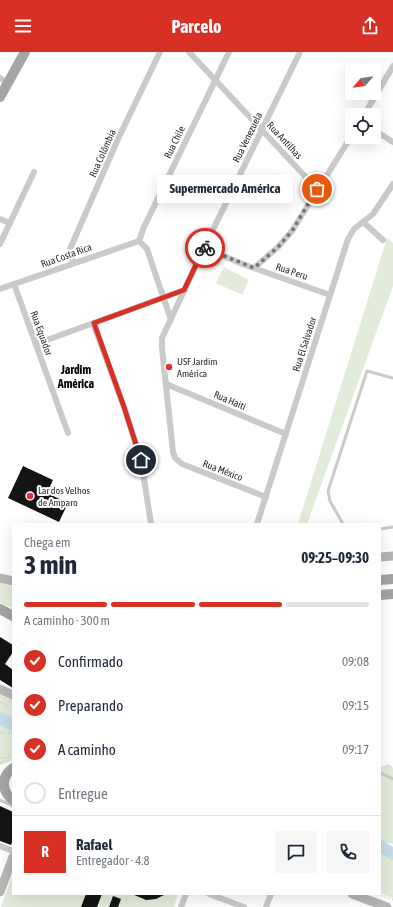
<!DOCTYPE html>
<html lang="pt">
<head>
<meta charset="utf-8">
<style>
	:root { --surface:#fff; --page:#f6f6f7; --text:#1f2937; --muted:#747a83; --line:#e0e1e3; --accent:#d93025 }
	body { margin:0; font-family:"Asap Condensed",sans-serif; background:var(--page); color:var(--text); height:100vh; display:flex; flex-direction:column; font-size:15px; white-space:nowrap }
	* { box-sizing:border-box; margin:0 }
	p { font-size:13px; color:var(--muted) }
	.icon { flex:none; width:22px; height:22px; fill:none; stroke:currentColor; stroke-width:2; stroke-linecap:round; stroke-linejoin:round }
	.map { position:relative; flex:1; overflow:hidden }
	.sheet { position:absolute; left:12px; top:471px; width:369px; height:372px; display:flex; flex-direction:column; background:var(--surface); border-radius:0px; box-shadow:0 4px 16px #0002 }
	.sheet>* { flex:none }
	.needle { width:26px; rotate:242deg }
	.controls { position:absolute; left:345px; top:12px; display:grid; gap:8px }
	.controls a { display:grid; place-items:center; width:36px; height:36px; border-radius:0px; background:var(--surface); box-shadow:0 4px 16px #0002; font-size:20px }
	.pin { position:absolute; display:grid; place-items:center; width:34px; height:34px; color:#fff; margin:-17px; border:2px solid #fff; border-radius:50%; box-shadow:0 1px 4px #0007 }
	.courier { position:absolute; display:grid; place-items:center; width:40px; height:40px; margin:-20px; border:3px solid #d93025; border-radius:50%; background:#fff; color:#222; box-shadow:0 1px 5px #0007 }
	.bubble { position:absolute; height:28px; border-radius:0px; background:var(--surface); box-shadow:0 4px 16px #0002; font-size:13px; font-weight:700; line-height:28px; text-align:center }
	.head em { font-style:normal; font-weight:700 }
	.head div { display:flex; flex-direction:column-reverse }
	.head { display:flex; align-items:center; justify-content:space-between; height:68px; padding:0 12px }
	h1 { font-size:26px; font-weight:700; line-height:30px }
	.bar { display:grid; grid-template-columns:repeat(4,1fr); gap:6px 4px; align-content:center; height:48px; padding:0 12px }
	.bar i { height:5px; border-radius:3px; background:var(--line) }
	.bar .active { background:var(--accent) }
	.bar p { grid-column:span 4 }
	.line { display:flex; align-items:center; gap:10px; padding:0 12px; border-top:1px solid var(--line) }
	.line div { flex:1 }
	.round { display:grid; place-items:center; flex:none; width:42px; height:42px; border-radius:0px; background:var(--page) }
	ol { padding:0 12px; list-style:none }
	li { display:flex; align-items:center; gap:12px; height:44px }
	li p { margin-inline-start:auto }
	li .icon { padding:4px; border-radius:50%; background:var(--accent); color:#fff; stroke-width:4 }
	li:last-child { color:var(--muted) }
	li i { width:22px; height:22px; border:2px solid var(--line); border-radius:50% }
	header { display:flex; justify-content:space-between; align-items:center; height:52px; padding:0 12px; background:var(--accent); color:#fff; font-size:18px; font-weight:700 }
	.map>svg:first-child { display:block }
</style>
</head>
<body>
<header><svg class="icon" aria-label="menu" viewBox="0 0 24 24"><path d="M4 6h16M4 12h16M4 18h16"/></svg>Parcelo<svg class="icon" aria-label="share" viewBox="0 0 24 24"><path d="M12 15V3M7 8l5-5 5 5M5 13v7h14v-7"/></svg></header>
<div class="map">
<svg width="393" height="855" viewBox="0 0 393 855">
	<rect width="100%" height="100%" fill="#fff"/>
	<g fill="#e3ebda">
		<polygon points="387,186 393,191 393,234 307,472 298,472"/>
		<polygon points="224,215 249,228 242,243 216,231"/>
		<polygon points="0,530 13,535 13,556 0,551"/>
		<polygon points="0,634 13,641 13,708 0,713"/>
		<polygon points="389,712 393,716 393,792 380,789 380,715"/>
		<polygon points="380,798 393,807 393,847 380,841"/>
		<polygon points="13,822 13,842 178,842 174,855 1,855"/>
	</g>
	<g fill="none" stroke-linecap="round" stroke-linejoin="round">
		<g stroke="#c6ddeb" stroke-width="12">
			<polyline points="0,666 13,673"/>
			<polyline points="380,794 393,802"/>
		</g>
	</g>
	<g fill="#141414">
		<polygon points="23,414 53,428 47,441 68,451 59,470 8,446"/>
		<polygon points="0,585 13,593 13,600 5,612 13,618 13,636 0,628"/>
		<polygon points="0,754 13,760 13,788 11,793 0,789"/>
		<polygon points="86,842 102,842 97,855 81,855"/>
		<polygon points="132,842 166,842 156,847 146,848"/>
		<polygon points="113,844 121,847 118,855 109,855"/>
	</g>
	<g fill="none" stroke-linecap="round" stroke-linejoin="round">
		<g stroke="#cacaca" stroke-width="1" stroke-dasharray="2 2" stroke-linecap="butt">
			<polyline points="0,650 13,656"/>
			<polyline points="0,681 13,681"/>
			<polyline points="0,706 13,704"/>
			<polyline points="0,711 9,708"/>
			<polyline points="377,842 393,848"/>
		</g>
		<g stroke="#cacaca" stroke-width="3">
			<polyline points="343,472 330,449 328,439 367,319 393,326"/>
			<polyline points="380,477 393,475"/>
			<polyline points="380,721 393,727"/>
			<polyline points="0,748 13,754"/>
		</g>
		<g stroke="#cacaca" stroke-width="6">
			<polyline points="189,0 317,137"/>
			<polyline points="0,26 8,31"/>
			<polyline points="364,63 393,14"/>
			<polyline points="374,78 393,90"/>
			<polyline points="0,167 10,171"/>
			<polyline points="363,170 383,188"/>
			<polyline points="139,189 144,175 229,0"/>
			<polyline points="139,189 147,197 171,268"/>
			<polyline points="0,192 34,120"/>
			<polyline points="204,196 245,213 330,243"/>
			<polyline points="73,211 70,197 118,87 160,0"/>
			<polyline points="254,216 278,195 292,179 352,83"/>
			<polyline points="14,232 68,381"/>
			<polyline points="0,237 139,189"/>
			<polyline points="93,271 124,355 141,408 151,472"/>
			<polyline points="36,292 184,238"/>
			<polyline points="166,332 286,382"/>
			<polyline points="266,445 182,412 175,406 173,400 162,296 162,286 204,196 300,0"/>
			<polyline points="257,472 348,187 354,177 373,162 393,132"/>
			<polyline points="0,794 13,799"/>
			<polyline points="209,842 244,855"/>
			<polyline points="181,855 186,842"/>
			<polyline points="266,855 271,842"/>
		</g>
		<g stroke="#b7b7b7" stroke-width="9">
			<polyline points="380,505 393,504"/>
			<polyline points="0,526 13,529"/>
			<polyline points="0,637 13,643"/>
			<polyline points="0,840 13,805"/>
			<polyline points="352,842 387,855"/>
		</g>
		<g stroke="#a5a5a5" stroke-width="10">
			<polyline points="0,45 25,0"/>
			<polyline points="380,528 393,527"/>
			<polyline points="380,543 393,542"/>
			<polyline points="0,557 13,564"/>
			<path d="M13,716C0,725 2,740 13,748"/>
		</g>
	</g>
	<g fill="none" stroke-linecap="round" stroke-linejoin="round">
		<polyline stroke="#767676" stroke-width="4" stroke-dasharray="0 7.2" points="205,196 254,216 278,195 292,179 317,137"/>
		<polyline stroke="#d93025" stroke-width="5" points="141,408 124,355 94,271 184,238 204,196 205,196"/>
	</g>
	<g fill="#e42f3f" stroke="#fff" stroke-width="1.5">
		<circle cx="169" cy="315" r="4"/>
		<circle cx="30" cy="444" r="4"/>
	</g>
	<g text-anchor="middle" stroke-width="4" stroke-linejoin="round" paint-order="stroke">
		<g font-size="10" fill="#2d2d2d" stroke="#fff">
			<text transform="translate(247 85) rotate(-64)" y="4">Rua Venezuela</text>
			<text transform="translate(285 88) rotate(47)" y="4">Rua Antilhas</text>
			<text transform="translate(174 90) rotate(-64)" y="4">Rua Chile</text>
			<text transform="translate(102 101) rotate(-66)" y="4">Rua Colômbia</text>
			<text transform="translate(66 203) rotate(-20)" y="4">Rua Costa Rica</text>
			<text transform="translate(292 219) rotate(19)" y="4">Rua Peru</text>
			<text transform="translate(42 281) rotate(70)" y="4">Rua Equador</text>
			<text transform="translate(304 292) rotate(-72)" y="4">Rua El Salvador</text>
			<text transform="translate(230 348) rotate(23)" y="4">Rua Haiti</text>
			<text transform="translate(223 418) rotate(21)" y="4">Rua México</text>
		</g>
		<g font-size="10" fill="#2d2d2d" stroke="#fff" text-anchor="start">
			<text x="177" y="313">USF Jardim<tspan x="177" dy="12">América</tspan></text>
			<text x="38" y="442">Lar dos Velhos<tspan x="38" dy="12">de Amparo</tspan></text>
		</g>
		<g font-size="12" font-weight="bold" fill="#000" stroke="#fff">
			<text x="76" y="322">Jardim<tspan x="76" dy="14">América</tspan></text>
		</g>
	</g>
</svg>
<div class="controls">
<a><svg class="needle" viewBox="-14 -14 28 28"><path d="M0-13l5 13h-10z" fill="#e53935"/><path d="M0 13l5-13h-10z" fill="#747a83"/></svg></a>
<a><svg class="icon" aria-label="locate" viewBox="0 0 24 24"><circle cx="12" cy="12" r="6"/><path d="M12 2v4M12 18v4M2 12h4M18 12h4"/></svg></a>
</div>
<div class="pin" style="left:317px;top:137px;background:#ea580c"><svg class="icon" aria-label="bag" viewBox="0 0 24 24"><path d="M5 8h14l-1 12H6zM9 8a3 3 0 0 1 6 0"/></svg></div>
<div class="pin" style="left:141px;top:408px;background:#1f2937"><svg class="icon" aria-label="home" viewBox="0 0 24 24"><path d="M3 11l9-7 9 7M6 9v11h12V9"/></svg></div>
<div class="courier" style="left:205px;top:196px"><svg class="icon" aria-label="bike" viewBox="0 0 24 24"><circle cx="6" cy="16" r="4"/><circle cx="18" cy="16" r="4"/><path d="M6 16l4-8h5l3 8M10 8l3 8H6M13 5h3"/></svg></div>
<div class="bubble" style="left:157px;top:123px;width:136px">Supermercado América</div>
<section class="sheet">
<div class="head"><div><h1>3 min</h1><p>Chega em</p></div><em>09:25–09:30</em></div>
<div class="bar"><i class="active"></i><i class="active"></i><i class="active"></i><i></i><p>A caminho · 300 m</p></div>
<ol>
<li><svg class="icon" aria-label="check" viewBox="0 0 24 24"><path d="M5 12l5 5 9-10"/></svg>Confirmado<p>09:08</p></li>
<li><svg class="icon" aria-label="check" viewBox="0 0 24 24"><path d="M5 12l5 5 9-10"/></svg>Preparando<p>09:15</p></li>
<li><svg class="icon" aria-label="check" viewBox="0 0 24 24"><path d="M5 12l5 5 9-10"/></svg>A caminho<p>09:17</p></li>
<li><i></i>Entregue</li>
</ol>
<div class="line" style="height:72px"><b class="round" style="background:var(--accent);color:#fff">R</b><div><b>Rafael</b><p>Entregador · 4.8</p></div><a class="round"><svg class="icon" aria-label="chat" viewBox="0 0 24 24"><path d="M4 5h16v11H9l-5 4z"/></svg></a><a class="round"><svg class="icon" aria-label="phone" viewBox="0 0 24 24"><path d="M5 4h4l2 5-3 2q2 4 5 5l2-3 5 2v4C11 20 4 13 5 4z"/></svg></a></div>
</section>
</div>
</body>
</html>
